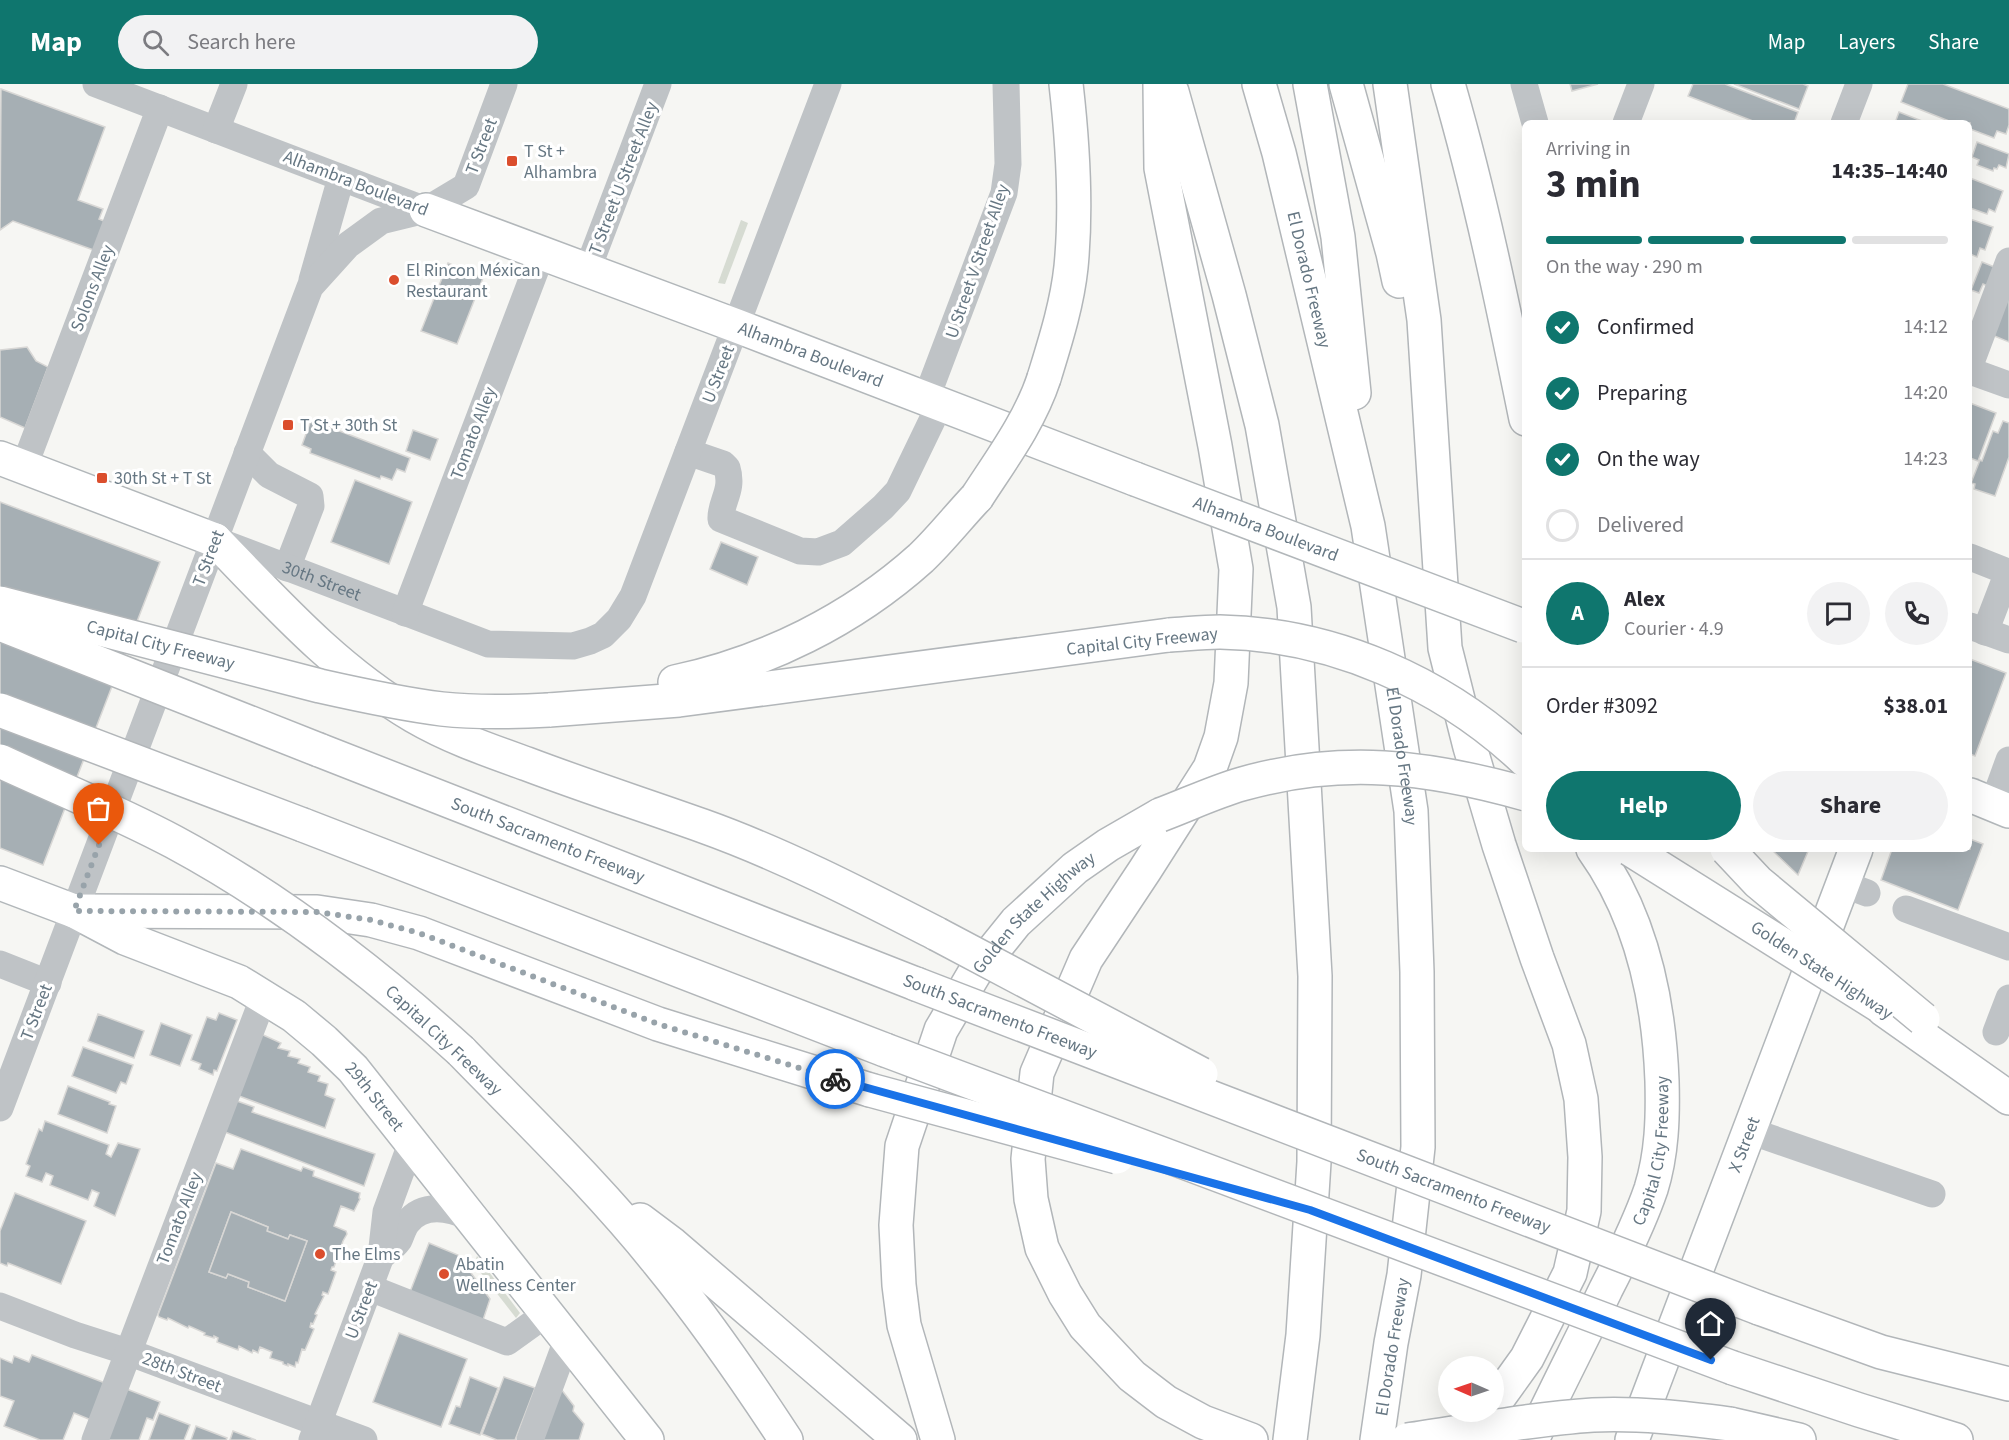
<!DOCTYPE html>
<html lang="en">
<head>
<meta charset="utf-8">
<style>
	:root { --surface:#fff; --page:#f2f2f3; --text:#2b2b33; --muted:#7c7c81; --line:#e1e1e2; --accent:#0f766e }
	body { margin:0; font-family:"Source Sans 3",sans-serif; background:var(--page); color:var(--text); height:100vh; display:flex; flex-direction:column; font-size:22px; white-space:nowrap }
	* { box-sizing:border-box; margin:0 }
	p { font-size:20px; color:var(--muted) }
	.icon { flex:none; width:33px; height:33px; fill:none; stroke:currentColor; stroke-width:2; stroke-linecap:round; stroke-linejoin:round }
	.map { position:relative; flex:1; overflow:hidden }
	.sheet { position:absolute; left:1522px; top:36px; width:450px; height:732px; display:flex; flex-direction:column; background:var(--surface); border-radius:9px; box-shadow:0 6px 24px #0002 }
	.sheet>* { flex:none }
	.needle { width:39px; rotate:272deg }
	.buttons { position:absolute; left:1438px; top:1272px; display:grid; gap:12px }
	.buttons a { display:grid; place-items:center; width:66px; height:66px; border-radius:50%; background:var(--surface); box-shadow:0 6px 24px #0002; font-size:30px }
	.pin { position:absolute; display:grid; place-items:center; width:51px; height:51px; color:#fff; margin:-62px -26px; border-radius:50% 50% 50% 0; rotate:-45deg; box-shadow:0 0 6px #0007 }
	.pin .icon { rotate:45deg }
	.courier { position:absolute; display:grid; place-items:center; width:60px; height:60px; margin:-30px; border:4px solid #1a73e8; border-radius:50%; background:#fff; color:#222; box-shadow:0 2px 8px #0007 }
	.head em { font-style:normal; font-weight:700 }
	.head div { display:flex; flex-direction:column-reverse }
	.head { display:flex; align-items:center; justify-content:space-between; height:102px; padding:0 24px }
	h1 { font-size:39px; font-weight:700; line-height:45px }
	.bar { display:grid; grid-template-columns:repeat(4,1fr); gap:9px 6px; align-content:center; height:72px; padding:0 24px }
	.bar i { height:8px; border-radius:4px; background:var(--line) }
	.bar .on { background:var(--accent) }
	.bar p { grid-column:span 4 }
	.line { display:flex; align-items:center; gap:15px; padding:0 24px; border-top:2px solid var(--line) }
	.line div { flex:1 }
	.round { display:grid; place-items:center; flex:none; width:63px; height:63px; border-radius:32px; background:var(--page) }
	ol { padding:0 24px; list-style:none }
	li { display:flex; align-items:center; gap:18px; height:66px }
	li p { margin-inline-start:auto }
	li .icon { padding:6px; border-radius:50%; background:var(--accent); color:#fff; stroke-width:4 }
	li:last-child { color:var(--muted) }
	li i { width:33px; height:33px; border:3px solid var(--line); border-radius:50% }
	.action { display:flex; gap:12px; margin-top:auto; padding:12px 24px }
	.action a { flex:1; height:69px; border-radius:36px; background:var(--accent); color:#fff; font-size:24px; font-weight:700; line-height:69px; text-align:center }
	.action a+a { background:var(--page); color:var(--text) }
	header { display:flex; align-items:center; gap:36px; box-sizing:border-box; height:84px; padding:0 30px; background:var(--accent); color:#fff }
	header strong { font-size:28px }
	nav { display:flex; gap:33px; margin-inline-start:auto; font-size:21px }
	.search { width:420px; height:54px; background:var(--page); display:flex; align-items:center; gap:15px; box-sizing:border-box; padding:0 21px; border-radius:33px; color:var(--muted); font-size:22px }
	.map>svg:first-child { display:block }
</style>
</head>
<body>
<header>
<strong>Map</strong>
<div class="search"><svg class="icon" aria-label="search" viewBox="0 0 24 24"><circle cx="10" cy="10" r="6"/><path d="M15 15l6 6"/></svg>Search here</div>
<nav><a>Map</a><a>Layers</a><a>Share</a></nav>
</header>
<div class="map">
<svg width="2009" height="1356" viewBox="0 0 2009 1356">
	<rect width="100%" height="100%" fill="#f6f6f3"/>
	<g fill="#d6dbd2">
		<polygon points="741,136 748,139 725,200 718,199"/>
		<polygon points="477,1172 520,1229 516,1234 474,1180"/>
	</g>
	<g fill="#a6afb4" stroke="#d8d7d5" stroke-width="1.5" fill-rule="evenodd">
		<polygon points="1570,0 1598,0 1572,7"/>
		<polygon points="1693,0 1725,0 1798,28 1794,39 1758,39 1688,12"/>
		<polygon points="1734,0 1803,0 1808,2 1799,25"/>
		<polygon points="1908,0 1943,0 2009,25 2009,41 2006,50 1997,47 1994,54 1970,45 1970,39 1954,39 1901,18"/>
		<polygon points="1,5 105,43 78,116 103,125 99,135 109,139 99,168 13,137 0,146"/>
		<polygon points="1899,28 1927,39 1895,39"/>
		<polygon points="1977,58 2009,70 2006,84 1999,81 1997,85 1994,84 1993,87 1977,81 1979,76 1972,73"/>
		<polygon points="1970,94 2003,107 1995,128 1989,125 1987,130 1970,124"/>
		<polygon points="1970,135 1993,143 1985,166 1980,164 1977,173 1970,170"/>
		<polygon points="1982,178 1997,184 1990,203 1983,200 1979,209 1971,206"/>
		<polygon points="448,179 483,194 457,260 421,247"/>
		<polygon points="2009,208 2009,258 1992,251"/>
		<polygon points="27,263 36,277 48,283 25,344 0,333 0,266"/>
		<polygon points="1970,319 1996,329 1978,377 1970,374"/>
		<polygon points="311,336 410,374 405,388 397,385 392,396 381,392 380,395 310,369 311,365 302,361"/>
		<polygon points="2003,337 2009,339 2009,373 1995,412 1974,405 1975,400 1971,399 1980,376 1982,377 1993,347 1998,349"/>
		<polygon points="413,346 438,355 430,376 406,367"/>
		<polygon points="355,396 412,418 389,480 331,458"/>
		<polygon points="0,418 160,478 43,781 0,764"/>
		<polygon points="721,458 758,473 747,501 710,485"/>
		<polygon points="1970,575 2006,589 1975,672 1970,670"/>
		<polygon points="1970,755 1983,760 1958,826 1881,796 1892,765 1970,765"/>
		<polygon points="1771,765 1809,765 1798,791"/>
		<polygon points="219,929 237,936 217,987 214,986 213,991 199,985 201,980 191,976 207,933 216,936"/>
		<polygon points="98,930 144,947 134,974 88,957"/>
		<polygon points="161,939 192,951 180,982 150,971"/>
		<polygon points="261,950 281,959 278,964 290,967 288,972 300,975 298,979 310,983 308,988 320,992 318,997 328,1000 325,1011 335,1015 325,1044 239,1012"/>
		<polygon points="83,963 133,981 126,1000 121,998 116,1009 72,992"/>
		<polygon points="68,1002 110,1018 109,1020 116,1022 107,1049 58,1030"/>
		<polygon points="237,1017 254,1023 252,1028 375,1070 364,1102 225,1048"/>
		<polygon points="45,1037 109,1061 106,1070 111,1073 118,1059 140,1065 115,1132 94,1122 99,1109 92,1106 88,1116 50,1101 53,1092 46,1089 42,1098 26,1092 30,1082 26,1080 39,1045 42,1047"/>
		<path d="M241,1065L301,1087L303,1083L314,1087L313,1092L360,1109L359,1114L360,1115L354,1127L341,1122L334,1142L346,1147L347,1150L343,1157L334,1183H332L331,1186L336,1188L328,1210L323,1208L322,1211L324,1212L315,1230L317,1231L313,1240L311,1239L310,1243L314,1245L305,1266L302,1265L298,1279L296,1278L295,1283L288,1280V1282L283,1280V1278L270,1274L272,1268L260,1263L258,1269L253,1266L252,1269L239,1262L238,1266L217,1258L218,1254L214,1252V1254L204,1251L205,1249L189,1242L188,1244L168,1234L167,1236L159,1233L158,1231L216,1079L233,1085ZM231,1128L268,1143L267,1147L288,1155L290,1151L307,1157L285,1217L248,1203L249,1198L228,1190L226,1194L209,1188Z"/>
		<polygon points="15,1109 86,1137 61,1200 8,1179 7,1182 0,1179 0,1147"/>
		<polygon points="231,1128 268,1143 267,1147 288,1155 290,1151 307,1157 285,1217 248,1203 249,1198 228,1190 226,1194 209,1188"/>
		<polygon points="429,1159 458,1171 490,1215 483,1236 410,1208"/>
		<polygon points="399,1249 467,1275 441,1343 373,1318"/>
		<polygon points="32,1271 105,1299 91,1336 74,1329 63,1356 40,1356 4,1342 14,1317 0,1312 0,1274 12,1279 14,1272 29,1278"/>
		<polygon points="470,1293 498,1304 480,1351 449,1340 456,1322 460,1323"/>
		<polygon points="504,1293 535,1304 515,1356 497,1356 482,1350"/>
		<polygon points="124,1304 160,1318 153,1336 147,1334 139,1356 107,1356"/>
		<polygon points="561,1305 574,1322 573,1327 584,1340 579,1356 541,1356"/>
		<polygon points="159,1329 190,1341 184,1356 149,1356"/>
		<polygon points="196,1342 227,1354 226,1356 191,1356"/>
		<polygon points="233,1347 256,1356 230,1356"/>
	</g>
	<g fill="none" stroke-linecap="round" stroke-linejoin="round">
		<g stroke="#b2b7ba" stroke-width="36">
			<g id="major">
				<path id="s2" d="M426,126L737,242L1135,395"/>
				<polyline points="0,374 215,456"/>
				<polyline points="1970,711 2009,727"/>
				<path id="s3" d="M0,799L74,827L125,854L239,898L294,932L324,957L353,985L647,1356"/>
				<path id="s4" d="M1632,1356L1856,765"/>
			</g>
		</g>
		<g stroke="#b2b6b9" stroke-width="36">
			<g id="highway">
				<polyline points="1160,0 1161,84 1215,362 1236,485 1231,599 1221,653 1210,684 1145,786 1086,875 1037,989 1028,1075 1031,1115 1042,1164 1065,1210 1085,1242 1132,1292 1166,1318 1203,1338 1251,1356"/>
				<path id="s5" d="M1259,0L1279,69L1368,442L1411,727L1417,888L1418,1063L1404,1191L1391,1259L1377,1356"/>
				<polyline points="1310,0 1338,153 1354,309"/>
				<polyline points="1346,0 1393,169 1399,197"/>
				<polyline points="1390,0 1424,236 1445,564 1470,663 1499,761 1537,874 1569,960 1581,1015 1585,1073 1584,1127 1570,1189 1527,1274 1494,1320"/>
				<path d="M1448,0C1480,110 1503,222 1526,335"/>
				<polyline points="1172,8 1229,211 1262,341 1294,523 1315,892 1314,1078 1303,1251 1290,1356"/>
				<path d="M1044,294C1055,258 1067,221 1071,183C1077,122 1073,61 1066,0"/>
				<path d="M215,456C278,521 336,586 414,632C450,653 488,666 527,680C585,702 644,721 703,742C784,771 861,811 937,850"/>
				<path d="M675,598C765,579 852,536 921,474C941,455 958,433 977,413"/>
				<polyline points="549,626 679,616 1169,551"/>
				<path id="s6" d="M319,666L916,900"/>
				<polyline points="303,741 885,966"/>
				<polyline points="74,827 317,828 371,836 419,849 658,940 870,1006"/>
				<polyline points="1883,925 2009,1014"/>
				<path d="M461,967C528,1036 598,1103 658,1178C704,1234 746,1295 786,1356"/>
				<polyline points="640,1136 672,1160 900,1356"/>
				<polyline points="1759,1224 1881,1268 2009,1300"/>
				<polyline points="1733,1284 1859,1326 1956,1356"/>
				<polyline points="1730,1340 1799,1356"/>
				<path id="s7" d="M938,1356L904,1241L899,1201L896,1141L902,1062L941,946L974,890L1016,838L1075,784L1108,761L1160,731"/>
				<path id="s8" d="M1532,1356C1556,1305 1582,1255 1606,1205C1623,1172 1639,1140 1651,1105C1662,1070 1663,1033 1662,997C1659,916 1641,832 1593,765"/>
			</g>
		</g>
		<g stroke="#bfc3c6" stroke-width="27">
			<polyline points="96,0 426,126"/>
			<polyline points="1524,0 1535,39"/>
			<polyline points="1626,39 1641,0"/>
			<polyline points="1844,39 1859,0"/>
			<polyline points="216,46 234,0"/>
			<polyline points="587,187 658,0"/>
			<polyline points="312,196 341,94"/>
			<polyline points="1970,281 2009,177"/>
			<polyline points="1970,287 2009,301"/>
			<polyline points="926,315 1004,109 1008,80 1006,0"/>
			<path d="M688,368L723,380L727,384C734,407 720,418 721,435L800,467L818,468L842,459L883,423L898,407L940,320"/>
			<polyline points="247,369 269,391 310,412 311,422 287,484"/>
			<polyline points="24,383 160,24"/>
			<path id="s1" d="M218,457L488,560L573,562L590,557L603,551L619,535L633,512L828,0"/>
			<polyline points="1970,473 2008,488 1985,548"/>
			<polyline points="405,529 542,169"/>
			<polyline points="1970,542 2009,556"/>
			<polyline points="1993,720 2009,676"/>
			<polyline points="1843,800 1867,809"/>
			<polyline points="1906,825 2009,863"/>
			<polyline points="0,880 48,899"/>
			<polyline points="1996,948 2009,914"/>
			<polyline points="0,1024 310,203 348,161 381,137 426,126 466,102 504,0"/>
			<polyline points="1750,1047 1932,1110"/>
			<path d="M381,1172C387,1168 395,1162 399,1156C402,1150 403,1144 407,1139C423,1118 449,1124 469,1133"/>
			<polyline points="370,1204 507,1258 546,1230"/>
			<polyline points="0,1222 75,1251 128,1268 364,1356"/>
			<polyline points="95,1356 264,912"/>
			<polyline points="312,1356 381,1172 386,1128 411,1060"/>
			<polyline points="530,1356 567,1256"/>
		</g>
		<use href="#major" stroke="#fff" stroke-width="33"/>
		<use href="#highway" stroke="#fff" stroke-width="33"/>
		<g stroke="#b2b7ba" stroke-width="36" stroke-linecap="butt">
			<g id="major-bridge">
				<path id="s9" d="M1135,395L1523,542"/>
			</g>
		</g>
		<g stroke="#b2b6b9" stroke-width="36" stroke-linecap="butt">
			<g id="highway-bridge">
				<path d="M977,413C1001,376 1030,337 1044,294"/>
				<path id="s10" d="M0,519L320,602C360,611 401,620 442,625C478,629 513,628 549,626"/>
				<polyline points="0,540 319,666"/>
				<path d="M1169,551C1186,550 1203,548 1220,548C1333,550 1444,599 1526,677"/>
				<polyline points="0,626 303,741"/>
				<path d="M0,677C58,704 118,728 174,758C278,814 374,888 461,967"/>
				<path d="M1160,731C1187,721 1214,708 1242,700C1341,672 1427,682 1526,710"/>
				<polyline points="1630,765 1880,922"/>
				<polyline points="1727,765 1758,798 1923,935"/>
				<polyline points="937,850 1201,990"/>
				<path id="s11" d="M916,900L1759,1224"/>
				<polyline points="885,966 1733,1284"/>
				<polyline points="870,1006 1117,1073"/>
				<path d="M1407,1356C1469,1347 1531,1335 1593,1331C1639,1329 1684,1334 1730,1340"/>
			</g>
		</g>
		<use href="#major-bridge" stroke="#fff" stroke-width="33"/>
		<use href="#highway-bridge" stroke="#fff" stroke-width="33"/>
	</g>
	<g fill="none" stroke-linecap="round" stroke-linejoin="round">
		<polyline stroke="#98a3aa" stroke-width="6" stroke-dasharray="0 10.8" points="99,761 74,827 318,828 371,836 419,849 658,940 835,995"/>
		<polyline stroke="#1a73e8" stroke-width="8" points="835,995 1310,1126 1711,1276"/>
	</g>
	<g fill="#db4e2d" stroke="#fff" stroke-width="2">
		<rect x="506" y="71" width="12" height="12" rx="3"/>
		<circle cx="394" cy="196" r="6"/>
		<rect x="282" y="335" width="12" height="12" rx="3"/>
		<rect x="96" y="388" width="12" height="12" rx="3"/>
		<circle cx="320" cy="1170" r="6"/>
		<circle cx="444" cy="1190" r="6"/>
	</g>
	<g text-anchor="middle" stroke-width="6" stroke-linejoin="round" paint-order="stroke">
		<g font-size="18" fill="#667783" stroke="#fff">
			<text transform="translate(481 62) rotate(-69)" y="6">T Street</text>
			<text transform="translate(623 94) rotate(-69)" y="6">T Street U Street Alley</text>
			<text transform="translate(356 99) rotate(21)" y="6">Alhambra Boulevard</text>
			<text transform="translate(977 177) rotate(-71)" y="6">U Street V Street Alley</text>
			<text dy="6" stroke="none"><textPath href="#s5" startOffset="202">El Dorado Freeway</textPath></text>
			<text transform="translate(92 204) rotate(-69)" y="6">Solons Alley</text>
			<text dy="6" stroke="none"><textPath href="#s2" startOffset="411">Alhambra Boulevard</textPath></text>
			<text transform="translate(718 290) rotate(-69)" y="6">U Street</text>
			<text transform="translate(473 349) rotate(-69)" y="6">Tomato Alley</text>
			<text dy="6" stroke="none"><textPath href="#s9" startOffset="140">Alhambra Boulevard</textPath></text>
			<text transform="translate(208 474) rotate(-69)" y="6">T Street</text>
			<text dy="6" stroke="none"><textPath href="#s1" startOffset="111">30th Street</textPath></text>
			<text transform="translate(1142 557) rotate(-6)" y="6">Capital City Freeway</text>
			<text dy="6" stroke="none"><textPath href="#s10" startOffset="166">Capital City Freeway</textPath></text>
			<text dy="6" stroke="none"><textPath href="#s5" startOffset="688">El Dorado Freeway</textPath></text>
			<text dy="6" stroke="none"><textPath href="#s6" startOffset="246">South Sacramento Freeway</textPath></text>
			<text dy="6" stroke="none"><textPath href="#s7" startOffset="573">Golden State Highway</textPath></text>
			<text transform="translate(1822 886) rotate(33)" y="6">Golden State Highway</text>
			<text transform="translate(36 928) rotate(-69)" y="6">T Street</text>
			<text transform="translate(1000 932) rotate(21)" y="6">South Sacramento Freeway</text>
			<text transform="translate(444 956) rotate(43)" y="6">Capital City Freeway</text>
			<text dy="6" stroke="none"><textPath href="#s3" startOffset="438">29th Street</textPath></text>
			<text dy="6" stroke="none"><textPath href="#s4" startOffset="316">X Street</textPath></text>
			<text dy="6" stroke="none"><textPath href="#s8" startOffset="316">Capital City Freeway</textPath></text>
			<text dy="6" stroke="none"><textPath href="#s11" startOffset="576">South Sacramento Freeway</textPath></text>
			<text transform="translate(179 1134) rotate(-69)" y="6">Tomato Alley</text>
			<text transform="translate(361 1226) rotate(-69)" y="6">U Street</text>
			<text transform="translate(1392 1263) rotate(-81)" y="6">El Dorado Freeway</text>
			<text transform="translate(182 1288) rotate(21)" y="6">28th Street</text>
		</g>
		<g font-size="18" fill="#667783" stroke="#fff" text-anchor="start">
			<text x="524" y="73">T St +<tspan x="524" dy="21">Alhambra</tspan></text>
			<text x="406" y="192">El Rincon Méxican<tspan x="406" dy="21">Restaurant</tspan></text>
			<text x="300" y="347">T St + 30th St</text>
			<text x="114" y="400">30th St + T St</text>
			<text x="332" y="1176">The Elms</text>
			<text x="456" y="1186">Abatin<tspan x="456" dy="21">Wellness Center</tspan></text>
		</g>
	</g>
</svg>
<div class="buttons">
<a><svg class="needle" viewBox="-14 -14 28 28"><path d="M0-13l5 13h-10z" fill="#e53935"/><path d="M0 13l5-13h-10z" fill="#7c7c81"/></svg></a>
</div>
<div class="pin" style="left:99px;top:761px;background:#ea580c"><svg class="icon" aria-label="bag" viewBox="0 0 24 24"><path d="M5 8h14l-1 12H6zM9 8a3 3 0 0 1 6 0"/></svg></div>
<div class="pin" style="left:1711px;top:1276px;background:#1f2937"><svg class="icon" aria-label="home" viewBox="0 0 24 24"><path d="M3 11l9-7 9 7M6 9v11h12V9"/></svg></div>
<div class="courier" style="left:835px;top:995px"><svg class="icon" aria-label="bike" viewBox="0 0 24 24"><circle cx="6" cy="16" r="4"/><circle cx="18" cy="16" r="4"/><path d="M6 16l4-8h5l3 8M10 8l3 8H6M13 5h3"/></svg></div>
<section class="sheet">
<div class="head"><div><h1>3 min</h1><p>Arriving in</p></div><em>14:35–14:40</em></div>
<div class="bar"><i class="on"></i><i class="on"></i><i class="on"></i><i></i><p>On the way · 290 m</p></div>
<ol>
<li><svg class="icon" aria-label="check" viewBox="0 0 24 24"><path d="M5 12l5 5 9-10"/></svg>Confirmed<p>14:12</p></li>
<li><svg class="icon" aria-label="check" viewBox="0 0 24 24"><path d="M5 12l5 5 9-10"/></svg>Preparing<p>14:20</p></li>
<li><svg class="icon" aria-label="check" viewBox="0 0 24 24"><path d="M5 12l5 5 9-10"/></svg>On the way<p>14:23</p></li>
<li><i></i>Delivered</li>
</ol>
<div class="line" style="height:108px"><b class="round" style="background:var(--accent);color:#fff">A</b><div><b>Alex</b><p>Courier · 4.9</p></div><a class="round"><svg class="icon" aria-label="chat" viewBox="0 0 24 24"><path d="M4 5h16v11H9l-5 4z"/></svg></a><a class="round"><svg class="icon" aria-label="phone" viewBox="0 0 24 24"><path d="M5 4h4l2 5-3 2q2 4 5 5l2-3 5 2v4C11 20 4 13 5 4z"/></svg></a></div>
<div class="line" style="height:78px"><div>Order #3092</div><b>$38.01</b></div>
<div class="action"><a>Help</a><a>Share</a></div>
</section>
</div>
</body>
</html>
